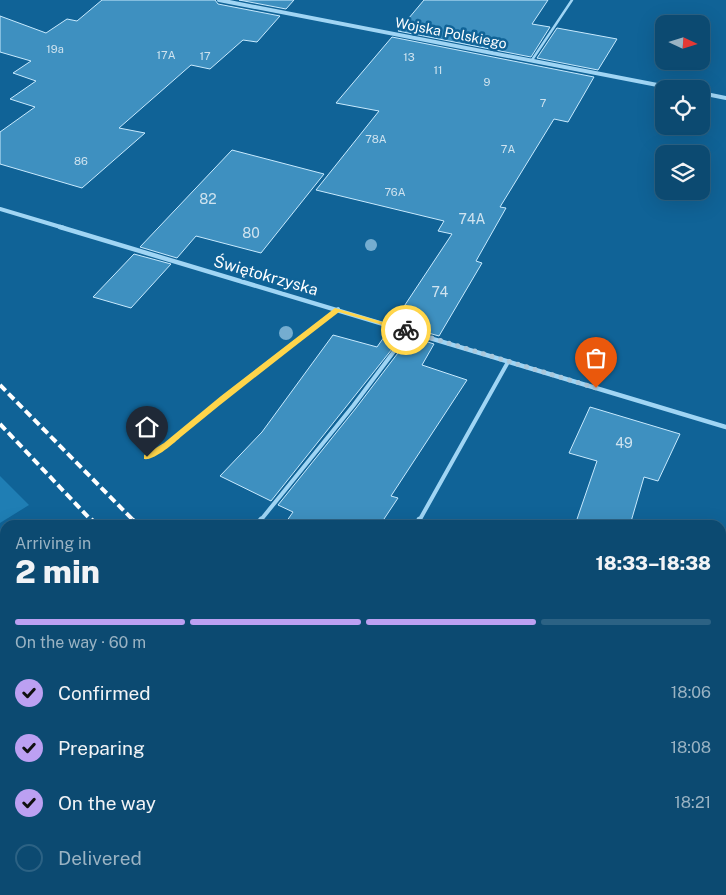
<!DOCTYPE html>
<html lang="en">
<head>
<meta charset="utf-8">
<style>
	:root { --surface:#0c4a71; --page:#155176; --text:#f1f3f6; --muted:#9ab3c3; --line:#2c6284; --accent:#bca0f2 }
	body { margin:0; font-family:"Public Sans",sans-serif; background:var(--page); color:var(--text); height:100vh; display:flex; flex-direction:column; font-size:19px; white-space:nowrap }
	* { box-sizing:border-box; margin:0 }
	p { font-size:16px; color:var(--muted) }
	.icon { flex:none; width:28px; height:28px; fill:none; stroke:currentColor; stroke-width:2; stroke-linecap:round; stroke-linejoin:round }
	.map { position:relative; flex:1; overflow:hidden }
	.drawer { position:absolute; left:0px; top:520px; width:726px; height:375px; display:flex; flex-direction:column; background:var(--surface); border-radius:15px 15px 0 0; box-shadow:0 5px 20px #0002,0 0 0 1px var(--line) }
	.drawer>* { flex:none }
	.needle { width:32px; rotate:94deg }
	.controls { position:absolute; left:655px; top:15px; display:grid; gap:10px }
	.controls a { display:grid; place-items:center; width:55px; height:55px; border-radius:10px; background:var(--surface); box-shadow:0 5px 20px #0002,0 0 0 1px var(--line); font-size:25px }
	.pin { position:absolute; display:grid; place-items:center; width:42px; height:42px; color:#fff; margin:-51px -21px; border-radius:50% 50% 50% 0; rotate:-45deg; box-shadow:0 0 5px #0007 }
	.pin .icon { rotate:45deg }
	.courier { position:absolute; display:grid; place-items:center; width:50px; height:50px; margin:-25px; border:4px solid #ffd54a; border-radius:50%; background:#fff; color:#222; box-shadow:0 1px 6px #0007 }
	.summary em { font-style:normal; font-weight:800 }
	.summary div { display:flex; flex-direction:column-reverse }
	.summary { display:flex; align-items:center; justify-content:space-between; height:85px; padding:0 15px }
	h1 { font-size:32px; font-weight:800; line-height:38px }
	.bar { display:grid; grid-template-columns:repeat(4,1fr); gap:8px 5px; align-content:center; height:60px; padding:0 15px }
	.bar i { height:6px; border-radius:4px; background:var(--line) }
	.bar .active { background:var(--accent) }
	.bar p { grid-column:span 4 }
	ol { padding:0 15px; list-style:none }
	li { display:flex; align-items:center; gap:15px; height:55px }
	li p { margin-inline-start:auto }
	li .icon { padding:5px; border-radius:50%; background:var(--accent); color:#111; stroke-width:4 }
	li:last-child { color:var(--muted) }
	li i { width:28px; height:28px; border:2px solid var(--line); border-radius:50% }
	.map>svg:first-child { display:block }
</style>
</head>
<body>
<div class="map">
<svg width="726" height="895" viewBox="0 0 726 895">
	<rect width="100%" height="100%" fill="#106397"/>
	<g fill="#1f7eb4">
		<polygon points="0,476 29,505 0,523"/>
		<polygon points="218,890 387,890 391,895 222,895"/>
	</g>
	<g fill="#3e90c0" stroke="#c8eafe">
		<polygon points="102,0 215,0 218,4 280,16 257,42 243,40 210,69 191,65 119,128 145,133 82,188 0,164 0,132 35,107 10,99 36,81 13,73 31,61 0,52 0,16 46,33 67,19 77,21"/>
		<polygon points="239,0 294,0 286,9"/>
		<polygon points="424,0 548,0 532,24 550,27 531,57 398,31"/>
		<polygon points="557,28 617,39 598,70 537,58"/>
		<polygon points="392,37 594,77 568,122 554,119 500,207 506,208 476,261 482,263 439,336 393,323 452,234 438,231 444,221 316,190 379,111 336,103"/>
		<polygon points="232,150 324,174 261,253 196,236 177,258 140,247"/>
		<polygon points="134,254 171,264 131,308 93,297"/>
		<polygon points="389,330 404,334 271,501 220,476 262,432 333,335 377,347"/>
		<polygon points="412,337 434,344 422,365 467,380 391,496 398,498 380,525 284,525 293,512 278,505 356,408 404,345"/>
		<polygon points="590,407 680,434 658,481 644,477 630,525 575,525 597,461 569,453"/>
	</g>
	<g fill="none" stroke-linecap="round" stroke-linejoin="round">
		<polyline stroke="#a0d5f4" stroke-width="2.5" points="532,60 572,0"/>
		<g stroke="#a0d5f4" stroke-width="4">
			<polyline points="147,457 167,445 224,397 338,309"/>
			<polyline points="260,521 353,406 401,342 412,332"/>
			<polyline points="419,521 508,362"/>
		</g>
		<g stroke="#a0d5f4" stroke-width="4.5">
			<polyline points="256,525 261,519"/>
			<polyline points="416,525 419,519"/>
			<polyline points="721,824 726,828"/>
		</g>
		<g stroke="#a0d5f4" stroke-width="4">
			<polyline points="219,0 678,89"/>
			<polyline points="701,93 726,98"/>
			<polyline points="0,209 64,228"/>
		</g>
		<polyline stroke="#a0d5f4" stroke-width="4.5" points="60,227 726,427"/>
		<polyline stroke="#a0d5f4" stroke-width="6" points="114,895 115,890"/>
		<g fill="#a0d5f4" fill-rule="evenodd">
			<polygon points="0,673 5,676 5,688 0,685"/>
			<polygon points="154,890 167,890 169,895 156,895"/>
		</g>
		<g stroke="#fff" stroke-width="4" stroke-dasharray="8 4" stroke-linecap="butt">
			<polyline points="0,385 134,521"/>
			<polyline points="0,424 92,521"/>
		</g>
		<g stroke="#fff" stroke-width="4.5" stroke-dasharray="11 4.5" stroke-linecap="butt">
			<polyline points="91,519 96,525"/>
			<polyline points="132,519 138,525"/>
			<polyline points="443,890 448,895"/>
			<polyline points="496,890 501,895"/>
		</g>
	</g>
	<g fill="#75add0">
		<circle cx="371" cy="245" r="6"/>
		<circle cx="286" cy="333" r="7"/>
	</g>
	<path fill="#ffd54a" d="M335,308L410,330L406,332L339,312C286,353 233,394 182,436C174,443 154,461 144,459V455L164,443L221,396Z"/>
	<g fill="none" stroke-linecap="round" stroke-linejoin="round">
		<polyline stroke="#abc8db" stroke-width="5" stroke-dasharray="0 9" points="406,330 596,388"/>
	</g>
	<g text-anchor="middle" stroke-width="5" stroke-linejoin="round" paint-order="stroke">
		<g font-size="11" fill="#cfe3ef">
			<text x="55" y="53">19a</text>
			<text x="166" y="59">17A</text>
			<text x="205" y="60">17</text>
			<text x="409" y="61">13</text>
			<text x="438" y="74">11</text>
			<text x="487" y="86">9</text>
			<text x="543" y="107">7</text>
			<text x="376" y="143">78A</text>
			<text x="508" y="153">7A</text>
			<text x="81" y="165">86</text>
			<text x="395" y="196">76A</text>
		</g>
		<g font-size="14" fill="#fff" stroke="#106397">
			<text transform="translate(451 33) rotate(11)" y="5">Wojska Polskiego</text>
		</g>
		<g font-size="14" fill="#cfe3ef">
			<text x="208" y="204">82</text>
			<text x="472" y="224">74A</text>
			<text x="251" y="238">80</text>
			<text x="440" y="297">74</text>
			<text x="624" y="448">49</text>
		</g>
		<g font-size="16" fill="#fff" stroke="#106397">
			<text transform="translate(266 275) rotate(16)" y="6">Świętokrzyska</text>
		</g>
	</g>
</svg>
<div class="controls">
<a><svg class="needle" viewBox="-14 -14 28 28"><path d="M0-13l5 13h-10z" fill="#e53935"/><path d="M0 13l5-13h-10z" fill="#9ab3c3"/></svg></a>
<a><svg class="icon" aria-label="locate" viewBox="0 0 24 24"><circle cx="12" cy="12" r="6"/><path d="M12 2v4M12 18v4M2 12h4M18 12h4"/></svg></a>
<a><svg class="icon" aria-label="layers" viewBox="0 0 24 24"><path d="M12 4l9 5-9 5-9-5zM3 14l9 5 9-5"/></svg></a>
</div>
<div class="pin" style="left:596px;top:388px;background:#ea580c"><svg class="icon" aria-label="bag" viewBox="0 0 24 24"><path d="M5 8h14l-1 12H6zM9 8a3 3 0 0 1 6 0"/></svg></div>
<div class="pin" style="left:147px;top:457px;background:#1f2937"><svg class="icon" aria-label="home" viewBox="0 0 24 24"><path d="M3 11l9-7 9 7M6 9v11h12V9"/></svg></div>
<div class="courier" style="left:406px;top:330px"><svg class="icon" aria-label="bike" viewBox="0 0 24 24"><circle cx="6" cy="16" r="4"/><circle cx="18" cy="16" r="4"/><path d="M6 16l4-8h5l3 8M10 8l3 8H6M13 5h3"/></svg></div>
<section class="drawer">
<div class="summary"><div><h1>2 min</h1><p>Arriving in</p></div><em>18:33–18:38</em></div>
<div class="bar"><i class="active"></i><i class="active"></i><i class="active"></i><i></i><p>On the way · 60 m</p></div>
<ol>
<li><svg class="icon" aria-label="check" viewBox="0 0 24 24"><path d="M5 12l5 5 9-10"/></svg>Confirmed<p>18:06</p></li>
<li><svg class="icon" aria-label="check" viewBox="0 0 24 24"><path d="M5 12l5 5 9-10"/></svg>Preparing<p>18:08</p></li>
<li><svg class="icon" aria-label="check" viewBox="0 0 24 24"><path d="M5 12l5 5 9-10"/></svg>On the way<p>18:21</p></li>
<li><i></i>Delivered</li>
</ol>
</section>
</div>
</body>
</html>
